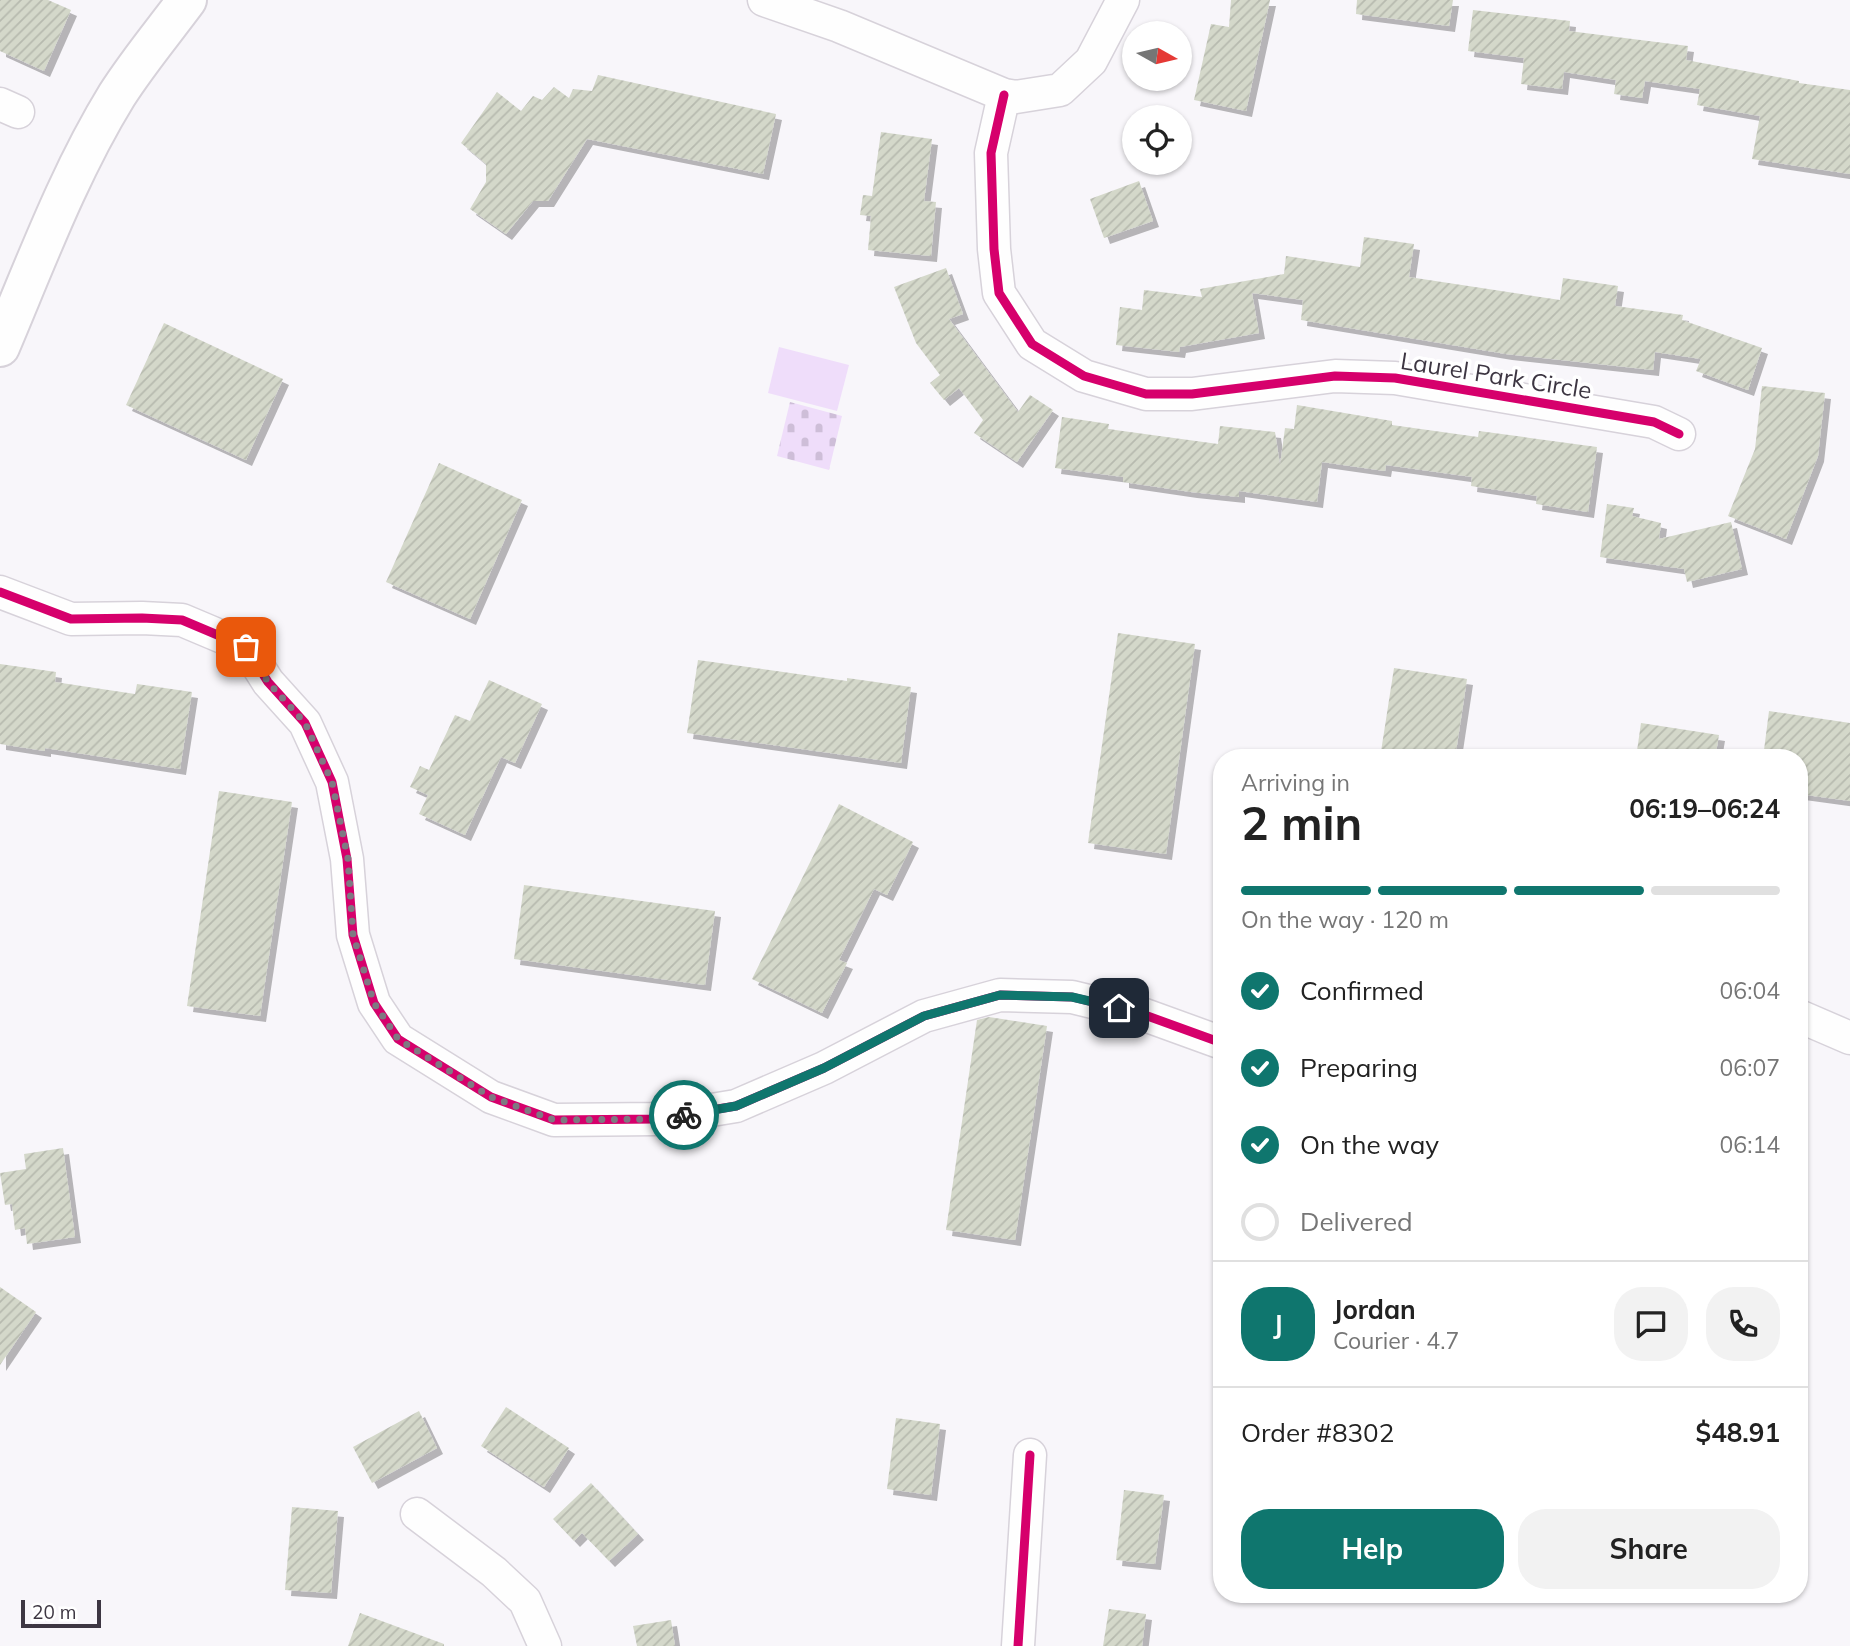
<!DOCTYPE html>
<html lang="en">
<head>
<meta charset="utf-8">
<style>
	:root { --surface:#fff; --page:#f2f2f2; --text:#222; --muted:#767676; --line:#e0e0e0; --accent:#0f766e }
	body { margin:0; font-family:Mulish,sans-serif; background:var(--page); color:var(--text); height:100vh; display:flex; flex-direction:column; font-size:26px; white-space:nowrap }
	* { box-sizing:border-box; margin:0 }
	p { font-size:23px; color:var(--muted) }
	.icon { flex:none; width:38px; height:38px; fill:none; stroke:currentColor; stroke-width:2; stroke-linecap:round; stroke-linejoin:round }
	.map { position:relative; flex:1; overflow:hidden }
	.sheet { position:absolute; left:1213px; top:749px; width:595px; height:854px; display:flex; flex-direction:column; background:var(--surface); border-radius:28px; box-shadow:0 2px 5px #0004 }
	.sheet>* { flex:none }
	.needle { width:46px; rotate:98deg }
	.buttons { position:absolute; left:1122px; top:21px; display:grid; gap:14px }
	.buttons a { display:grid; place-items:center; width:70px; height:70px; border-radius:50%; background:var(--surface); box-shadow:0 2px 5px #0004; font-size:35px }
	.scale { position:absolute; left:21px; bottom:18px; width:80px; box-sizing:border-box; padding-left:7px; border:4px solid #3d3642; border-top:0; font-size:19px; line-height:24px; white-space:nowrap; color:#3d3642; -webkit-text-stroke:5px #fff; paint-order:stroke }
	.pin { position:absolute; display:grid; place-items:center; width:60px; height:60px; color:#fff; margin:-30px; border-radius:14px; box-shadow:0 4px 10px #0006 }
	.courier { position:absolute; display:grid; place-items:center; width:70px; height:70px; margin:-35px; border:5px solid #0f766e; border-radius:50%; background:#fff; color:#222; box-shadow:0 2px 9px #0007 }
	.overview em { font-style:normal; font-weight:700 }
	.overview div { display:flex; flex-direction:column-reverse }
	.overview { display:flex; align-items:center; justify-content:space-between; height:119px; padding:0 28px }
	h1 { font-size:46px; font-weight:700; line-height:52px }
	.bar { display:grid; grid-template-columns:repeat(4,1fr); gap:10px 7px; align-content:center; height:84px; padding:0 28px }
	.bar i { height:9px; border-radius:5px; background:var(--line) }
	.bar .on { background:var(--accent) }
	.bar p { grid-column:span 4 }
	.line { display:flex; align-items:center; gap:18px; padding:0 28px; border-top:2px solid var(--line) }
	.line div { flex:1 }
	.round { display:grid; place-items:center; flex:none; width:74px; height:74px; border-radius:28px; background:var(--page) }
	ol { padding:0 28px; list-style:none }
	li { display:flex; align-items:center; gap:21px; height:77px }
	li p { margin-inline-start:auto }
	li .icon { padding:7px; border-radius:50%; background:var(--accent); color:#fff; stroke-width:4 }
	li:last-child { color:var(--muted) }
	li i { width:38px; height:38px; border:4px solid var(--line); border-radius:50% }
	.cta { display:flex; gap:14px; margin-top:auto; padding:14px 28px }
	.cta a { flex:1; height:80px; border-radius:28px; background:var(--accent); color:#fff; font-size:28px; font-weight:700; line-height:80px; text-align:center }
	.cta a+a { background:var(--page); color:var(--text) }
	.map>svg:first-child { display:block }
</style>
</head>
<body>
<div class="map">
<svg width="1850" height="1646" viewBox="0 0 1850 1646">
	<defs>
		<pattern id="cemetery-stones" width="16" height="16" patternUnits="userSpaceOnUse" patternTransform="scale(1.75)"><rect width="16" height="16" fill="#efddfa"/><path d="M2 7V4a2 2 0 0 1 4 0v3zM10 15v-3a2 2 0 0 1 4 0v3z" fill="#cebed8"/></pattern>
		<pattern id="building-hatch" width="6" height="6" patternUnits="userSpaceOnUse" patternTransform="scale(1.75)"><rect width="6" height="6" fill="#d4d8ca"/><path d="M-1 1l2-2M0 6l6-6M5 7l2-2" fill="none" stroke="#b7baaf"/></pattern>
		<filter id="shadow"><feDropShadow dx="6" dy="6" stdDeviation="0" flood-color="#0004"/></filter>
	</defs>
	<rect width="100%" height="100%" fill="#f8f6fa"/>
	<polygon fill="url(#cemetery-stones)" points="790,402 842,416 829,470 777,456"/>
	<polygon fill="#efddfa" points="779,347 849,365 837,411 768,393"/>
	<g fill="url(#building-hatch)" filter="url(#shadow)">
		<polygon points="0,0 48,0 71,10 44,71 0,51"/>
		<polygon points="1231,0 1270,0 1246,111 1194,100 1211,24 1229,27"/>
		<polygon points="1357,0 1453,0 1449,26 1356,14"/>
		<polygon points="1473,10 1570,21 1569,31 1688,46 1686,60 1799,81 1799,83 1850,90 1850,174 1752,159 1760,116 1697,105 1700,89 1645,81 1642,98 1614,94 1616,80 1564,72 1562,89 1521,84 1524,58 1468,51"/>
		<polygon points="598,75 776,114 763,174 587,139 548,201 533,201 506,234 470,209 486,182 486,164 461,143 497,92 521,111 533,96 542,100 554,87 569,98 573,89 592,91"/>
		<polygon points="881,132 932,139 924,201 936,202 931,256 868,250 871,216 860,215 863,195 872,196"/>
		<polygon points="1139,181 1153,221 1104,238 1090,199"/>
		<polygon points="1364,237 1414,244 1409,277 1560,300 1563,278 1618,286 1615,306 1683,315 1682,320 1762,348 1748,390 1696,371 1701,359 1655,352 1653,370 1506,354 1301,320 1303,300 1252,293 1259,333 1180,347 1179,352 1116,345 1120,307 1142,310 1144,290 1202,297 1200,289 1284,274 1286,256 1360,267"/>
		<polygon points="946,268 963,314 949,319 1018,412 1030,395 1053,410 1017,462 974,433 983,420 959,388 944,400 930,383 940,375 916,343 894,287"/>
		<polygon points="164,323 283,379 246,460 126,405"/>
		<polygon points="1762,386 1825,393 1818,456 1786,539 1728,516 1755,449"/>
		<polygon points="1297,405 1392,421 1392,425 1478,437 1479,431 1597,447 1588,512 1536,504 1537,496 1471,486 1472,477 1386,465 1385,471 1322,462 1317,502 1239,491 1239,497 1191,492 1123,482 1123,477 1055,468 1062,417 1109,424 1108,429 1218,444 1220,426 1275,432 1280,465 1285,428 1294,429"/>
		<polygon points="439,463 522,500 470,619 386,582"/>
		<polygon points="1607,504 1634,508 1632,516 1661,523 1659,539 1731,522 1742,569 1687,582 1684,569 1600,557"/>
		<polygon points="1118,633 1195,644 1166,854 1088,843"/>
		<polygon points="698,660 847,681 847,678 911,687 901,763 687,733"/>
		<polygon points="0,664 56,672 55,682 135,694 137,684 192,692 180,769 45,748 45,751 0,744"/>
		<polygon points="1394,668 1467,679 1455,758 1380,758"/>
		<polygon points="489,680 542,704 515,763 501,757 465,835 419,814 428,795 410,787 420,766 429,770 455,715 470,721"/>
		<polygon points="1769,711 1850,723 1850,801 1799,794 1799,758 1763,758"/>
		<polygon points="1641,723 1719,735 1715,758 1636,758"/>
		<polygon points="219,791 292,802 260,1016 187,1006"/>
		<polygon points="839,804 913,842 887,895 874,889 839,960 847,963 822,1013 752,979"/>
		<polygon points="524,885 715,911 705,985 514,959"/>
		<polygon points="989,1017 1047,1026 1015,1240 946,1230 977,1020"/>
		<polygon points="63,1148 75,1237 27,1244 25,1228 15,1230 12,1204 5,1205 0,1173 26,1169 24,1154"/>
		<polygon points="0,1287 36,1312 0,1365"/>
		<polygon points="506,1407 569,1448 544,1487 481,1446"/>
		<polygon points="419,1411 437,1448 372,1483 353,1447"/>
		<polygon points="896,1418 940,1424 931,1495 887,1489"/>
		<polygon points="591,1483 638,1534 609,1561 582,1533 574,1541 553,1519"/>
		<polygon points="1124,1490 1164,1495 1155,1564 1116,1560"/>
		<polygon points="292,1507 338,1511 331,1593 285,1590"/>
		<polygon points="1109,1609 1146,1614 1142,1646 1103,1646"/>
		<polygon points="360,1613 444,1644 444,1646 348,1646"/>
		<polygon points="671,1620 675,1646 637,1646 633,1626"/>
	</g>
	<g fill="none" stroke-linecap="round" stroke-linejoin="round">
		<g stroke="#d7d2da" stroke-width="35">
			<g id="street">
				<polyline points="764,0 839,26 1004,95 1016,97 1060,90 1091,61 1123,0"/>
				<polyline points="1004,95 991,153 994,249 999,293 1032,344 1084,376 1146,394 1192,394 1335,376 1395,378 1654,422 1679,434"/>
				<polyline points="0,104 18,112"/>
				<polyline points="0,592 71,619 142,618 182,620 246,647 268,682 305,723 332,782 347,859 353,935 374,1003 398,1039 491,1097 554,1120 657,1119 736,1106 824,1068 924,1016 1000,995 1072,997 1142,1014 1222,1043"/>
				<polyline points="1799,1016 1850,1038"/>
				<polyline points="417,1514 494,1572 525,1601 545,1646"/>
				<polyline points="1018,1646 1030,1455"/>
			</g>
		</g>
		<g stroke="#d7d2da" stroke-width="42">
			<path id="secondary" d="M0,347C36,262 69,173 117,95C138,62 164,31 187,0"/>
		</g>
		<use href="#street" stroke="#fefefe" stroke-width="32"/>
		<use href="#secondary" stroke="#fefefe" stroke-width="38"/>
		<g stroke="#fff" stroke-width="13">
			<g id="cycleway">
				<polyline points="1004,95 991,153 994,249 999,293 1032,344 1084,376 1146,394 1192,394 1335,376 1395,378 1654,422 1679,434"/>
				<polyline points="0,592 71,619 142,618 182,620 246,647 268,682 305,723 332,782 347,859 353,935 374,1003 398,1039 491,1097 554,1120 657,1119 736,1106 824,1068 924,1016 1000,995 1072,997 1142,1014 1222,1043"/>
				<polyline points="1018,1646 1030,1455"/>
			</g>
		</g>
		<use href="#cycleway" stroke="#d6006c" stroke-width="9"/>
	</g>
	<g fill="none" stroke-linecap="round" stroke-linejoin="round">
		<polyline stroke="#7e7982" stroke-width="7" stroke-dasharray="0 12.6" points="246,647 268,682 305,723 332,782 348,859 353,935 374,1003 398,1039 491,1097 554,1120 657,1119 684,1115"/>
		<polyline stroke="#0f766e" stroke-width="9" points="684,1115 736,1106 824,1068 924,1016 1000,995 1072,997 1119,1008"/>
	</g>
	<g text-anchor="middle" stroke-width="7" stroke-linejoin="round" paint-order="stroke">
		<g font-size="24" fill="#3d3642" stroke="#fff">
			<text transform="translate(1496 376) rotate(9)" y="8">Laurel Park Circle</text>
		</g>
	</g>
</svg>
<div class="buttons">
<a><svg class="needle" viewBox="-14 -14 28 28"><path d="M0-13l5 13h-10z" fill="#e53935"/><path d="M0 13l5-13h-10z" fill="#767676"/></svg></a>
<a><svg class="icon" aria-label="locate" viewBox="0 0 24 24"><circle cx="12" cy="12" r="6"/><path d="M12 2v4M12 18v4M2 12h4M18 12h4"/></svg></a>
</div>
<div class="scale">20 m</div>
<div class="pin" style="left:246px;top:647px;background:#ea580c"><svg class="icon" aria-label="bag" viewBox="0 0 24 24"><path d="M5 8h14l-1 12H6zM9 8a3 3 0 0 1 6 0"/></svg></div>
<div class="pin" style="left:1119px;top:1008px;background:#1f2937"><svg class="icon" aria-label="home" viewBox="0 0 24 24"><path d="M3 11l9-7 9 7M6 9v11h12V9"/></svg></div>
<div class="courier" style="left:684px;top:1115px"><svg class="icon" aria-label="bike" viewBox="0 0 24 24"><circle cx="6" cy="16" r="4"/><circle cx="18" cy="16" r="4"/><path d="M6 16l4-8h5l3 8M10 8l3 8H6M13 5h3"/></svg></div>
<section class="sheet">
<div class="overview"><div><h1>2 min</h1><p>Arriving in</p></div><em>06:19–06:24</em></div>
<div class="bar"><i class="on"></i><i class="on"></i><i class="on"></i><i></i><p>On the way · 120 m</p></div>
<ol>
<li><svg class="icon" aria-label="check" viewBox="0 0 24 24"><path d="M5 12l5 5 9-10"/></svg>Confirmed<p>06:04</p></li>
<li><svg class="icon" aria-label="check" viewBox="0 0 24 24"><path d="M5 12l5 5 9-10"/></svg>Preparing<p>06:07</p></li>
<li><svg class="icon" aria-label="check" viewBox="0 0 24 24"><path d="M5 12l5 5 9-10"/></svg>On the way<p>06:14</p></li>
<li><i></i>Delivered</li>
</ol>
<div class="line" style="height:126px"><b class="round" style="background:var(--accent);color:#fff">J</b><div><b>Jordan</b><p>Courier · 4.7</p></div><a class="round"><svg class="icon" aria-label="chat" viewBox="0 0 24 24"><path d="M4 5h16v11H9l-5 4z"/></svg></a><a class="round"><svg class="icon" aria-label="phone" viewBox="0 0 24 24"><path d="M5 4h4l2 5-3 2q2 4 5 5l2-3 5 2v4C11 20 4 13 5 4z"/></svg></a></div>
<div class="line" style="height:91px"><div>Order #8302</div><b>$48.91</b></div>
<div class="cta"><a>Help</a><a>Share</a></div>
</section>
</div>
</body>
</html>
